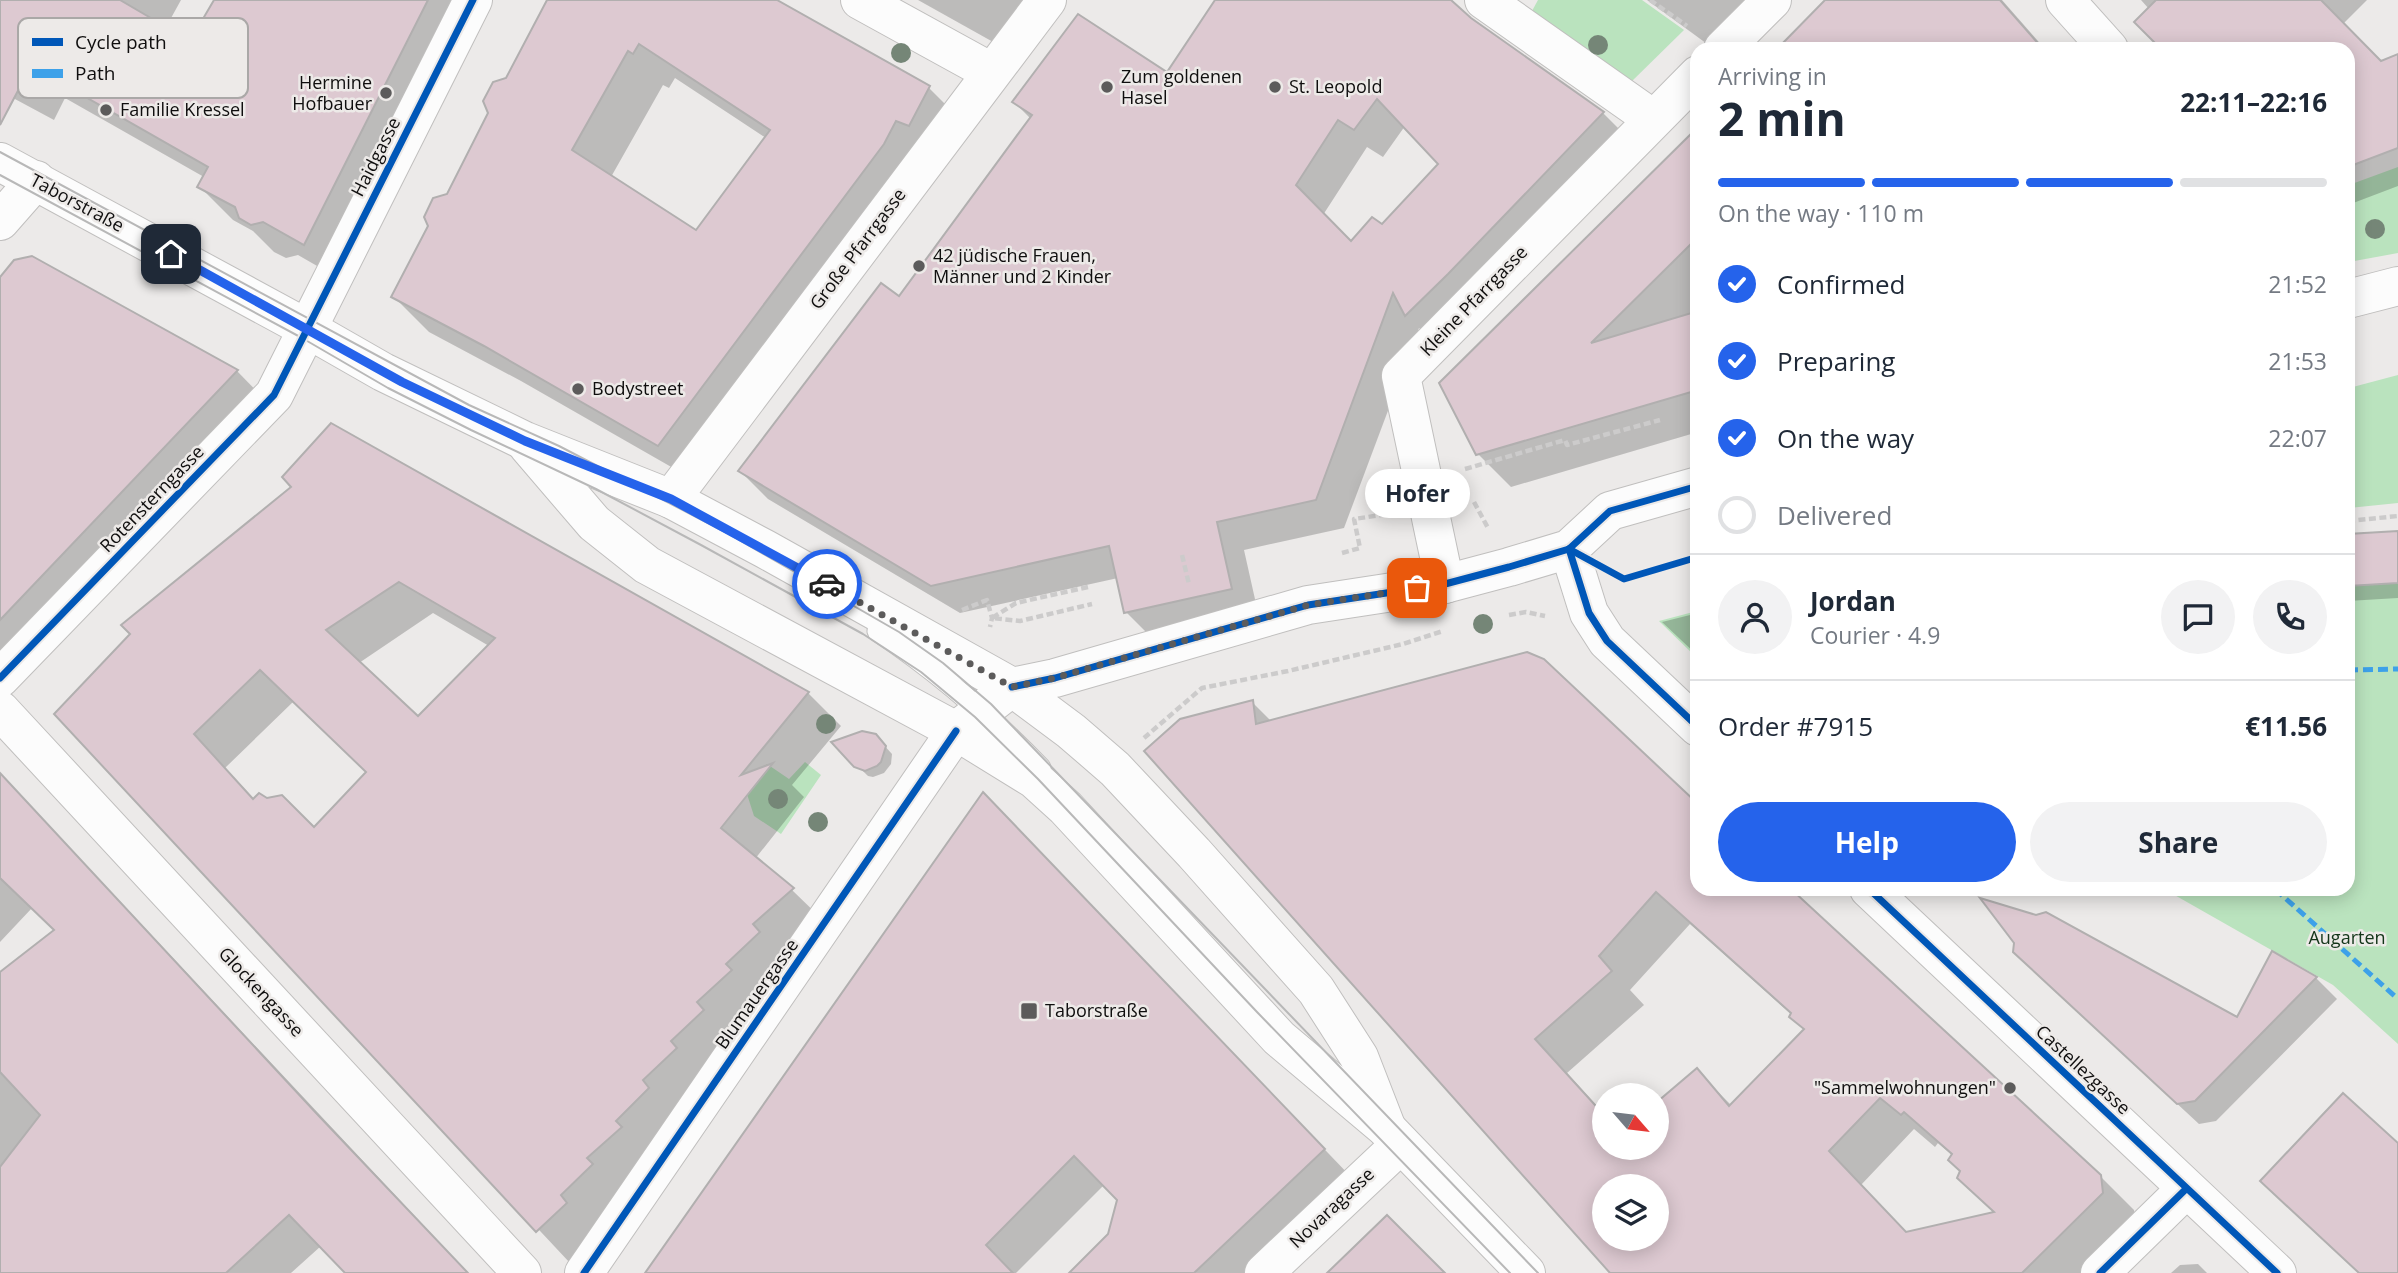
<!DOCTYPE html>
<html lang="en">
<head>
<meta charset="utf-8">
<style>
	:root { --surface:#fff; --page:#f2f2f3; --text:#1f2937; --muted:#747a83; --line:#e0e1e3; --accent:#2563eb }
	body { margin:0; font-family:"Open Sans",sans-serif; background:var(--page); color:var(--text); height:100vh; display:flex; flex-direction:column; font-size:26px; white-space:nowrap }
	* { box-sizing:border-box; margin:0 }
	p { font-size:23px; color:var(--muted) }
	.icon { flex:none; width:38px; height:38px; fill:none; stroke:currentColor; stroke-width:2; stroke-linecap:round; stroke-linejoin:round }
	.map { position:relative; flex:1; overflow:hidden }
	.sheet { position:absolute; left:1690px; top:42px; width:665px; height:854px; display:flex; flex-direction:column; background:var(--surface); border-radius:21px; box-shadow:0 4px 18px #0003 }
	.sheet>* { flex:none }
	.needle { width:46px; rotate:118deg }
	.controls { position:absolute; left:1592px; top:1083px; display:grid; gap:14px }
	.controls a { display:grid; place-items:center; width:77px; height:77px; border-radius:50%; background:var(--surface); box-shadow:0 4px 18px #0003; font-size:35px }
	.pin { position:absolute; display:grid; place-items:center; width:60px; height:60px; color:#fff; margin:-30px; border-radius:14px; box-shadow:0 4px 10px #0006 }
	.courier { position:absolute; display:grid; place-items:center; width:70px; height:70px; margin:-35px; border:5px solid #2563eb; border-radius:50%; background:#fff; color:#222; box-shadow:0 2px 9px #0007 }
	.bubble { position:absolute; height:49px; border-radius:24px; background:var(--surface); box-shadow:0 4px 18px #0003; font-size:23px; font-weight:700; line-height:49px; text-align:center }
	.headline em { font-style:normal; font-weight:700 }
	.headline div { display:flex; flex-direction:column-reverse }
	.headline { display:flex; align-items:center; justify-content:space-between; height:119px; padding:0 28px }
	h1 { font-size:46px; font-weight:700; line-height:52px }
	.bar { display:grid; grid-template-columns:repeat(4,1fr); gap:10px 7px; align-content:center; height:84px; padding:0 28px }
	.bar i { height:9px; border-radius:5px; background:var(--line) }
	.bar .current { background:var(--accent) }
	.bar p { grid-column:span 4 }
	.line { display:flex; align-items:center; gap:18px; padding:0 28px; border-top:2px solid var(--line) }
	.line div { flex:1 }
	.round { display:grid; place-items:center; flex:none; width:74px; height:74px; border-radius:37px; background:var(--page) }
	ol { padding:0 28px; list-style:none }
	li { display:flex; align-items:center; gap:21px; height:77px }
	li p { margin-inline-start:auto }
	li .icon { padding:7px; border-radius:50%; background:var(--accent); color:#fff; stroke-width:4 }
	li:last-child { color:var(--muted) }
	li i { width:38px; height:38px; border:4px solid var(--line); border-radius:50% }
	.primary-button { display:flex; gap:14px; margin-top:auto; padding:14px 28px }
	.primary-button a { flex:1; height:80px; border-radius:42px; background:var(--accent); color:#fff; font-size:28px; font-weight:700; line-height:80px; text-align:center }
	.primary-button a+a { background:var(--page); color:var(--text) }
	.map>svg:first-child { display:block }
</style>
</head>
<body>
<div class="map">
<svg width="2398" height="1273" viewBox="0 0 2398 1273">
	<rect width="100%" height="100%" fill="#eceae9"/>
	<g fill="#bae3be">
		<polygon points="1538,0 1642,0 1684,30 1629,84 1532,11"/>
		<polygon points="2398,167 2398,253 2349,262 2349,185"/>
		<polygon points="2398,375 2398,503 2349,508 2349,388"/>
		<polygon points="2398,531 2398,1044 2333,985 2164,889 2348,889 2349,534"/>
		<polygon points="1697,611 1698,611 1697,658 1659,621"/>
		<polygon points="805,762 821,775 781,834 754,816 746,791 767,764 789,779"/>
	</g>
	<g fill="#0003" fill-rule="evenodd">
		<polygon points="0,0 181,0 165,29 191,44 217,0 479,0 338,278 298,255 286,258 274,252 253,231 233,220 199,186 204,177 65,98 54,120 0,91"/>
		<path d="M547,0H774L929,88L964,123L694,480L521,381L429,332L394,297L448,196ZM675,78L766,138L696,233L611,177L663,85L669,88Z"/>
		<polygon points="918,0 1051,0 1011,52"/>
		<path d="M1217,0H1446L1603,113L1631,141L1434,343L1419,328L1344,528L1244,550L1259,617L1154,640L1126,612L1118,578L960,613L768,499L740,471L899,298L1031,119L1014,102L1168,74ZM1405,126L1440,164L1383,227L1351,243L1323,215L1367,147L1383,157Z"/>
		<polygon points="1647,0 1785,0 1714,49"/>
		<polygon points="1827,0 2002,0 2045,49 1778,49"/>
		<polygon points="2141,0 2367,0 2343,24 2380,63 2398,56 2398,186 2348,205 2348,49 2163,49 2149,9"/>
		<polygon points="1698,129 1698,432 1511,487 1478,454"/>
		<polygon points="0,280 237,371 269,404 0,685"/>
		<path d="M331,425L808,693L841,726L792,785L804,797L755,859L792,890L825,922L570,1263L56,714L294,487ZM433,613L489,646L419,719L359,663ZM293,702L367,772L314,829L255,800L225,768Z"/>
		<polygon points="2398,532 2398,598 2348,601 2348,536"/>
		<polygon points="1698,613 1698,656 1662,622"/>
		<path d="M1252,702L1272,722L1698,889H1788L2100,1176L2134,1210L2136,1226L2088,1273H1612L1147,751ZM1690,924L1792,1015L1791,1017L1805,1031L1732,1106L1697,1071L1657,1148H1605V1115L1567,1073L1644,1005L1630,990ZM1914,1129L1935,1147L1938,1143L1953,1156L1962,1172L1959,1178L1996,1214L1907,1234L1861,1185ZM1605,1186H1657V1239H1605Z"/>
		<polygon points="834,743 882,743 892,754 891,764 884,773 873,777 868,776"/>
		<polygon points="0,784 8,784 40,816 468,1273 347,1273 321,1246 291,1273 0,1273 0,974 56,931 32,908 0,942"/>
		<polygon points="1012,824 1353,1179 1253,1273 1071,1273 1109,1235 1119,1200 1104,1185 1016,1273 647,1273"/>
		<polygon points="2273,953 2316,978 2337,999 2216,1121 2199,1124 2036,973 2238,1020"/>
		<polygon points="2198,1264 2207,1273 2171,1273 2180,1265"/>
	</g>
	<g fill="#ddc9d1" stroke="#b1afaf" stroke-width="2" fill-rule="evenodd">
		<polygon points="0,0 120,0 190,41 214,0 428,0 304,245 263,222 251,225 239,218 235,207 197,187 208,167 31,66 0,125"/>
		<path d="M547,0H777L930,86L909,126L896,121L884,144L658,446L484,346L391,297L428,226L424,217L433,198L447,194L488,113L483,101L493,82L506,78ZM639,44L770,130L696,230L572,150L628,51L633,54Z"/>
		<path d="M1215,0H1451L1471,18L1604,112L1448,274L1405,316L1393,293L1316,500L1217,522L1232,589L1124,613L1109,546L931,586L738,471L881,283L899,296L1032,115L1012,102L1078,14L1167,72ZM1377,99L1438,164L1382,224L1372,217L1351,241L1296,185L1338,120L1354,130Z"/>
		<polygon points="1825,0 2000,0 2043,49 1777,49"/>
		<polygon points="2156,0 2321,0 2381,61 2398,54 2398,148 2348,167 2348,49 2161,49 2134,22"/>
		<polygon points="1698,127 1698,237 1591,343 1698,311 1698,390 1476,455 1439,383"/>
		<polygon points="32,256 238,370 0,620 0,277 14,260"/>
		<path d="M331,423L809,692L741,775L773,763L721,828L794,888L753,924L760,932L726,964L732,970L697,1002L704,1010L671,1041L677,1048L643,1080L649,1088L616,1121L622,1127L587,1158L593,1164L561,1195L567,1203L536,1232L54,714L130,634L121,625L291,487L282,477ZM399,582L495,638L418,716L326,630ZM260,670L366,772L314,827L282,795L267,798L259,793L253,799L194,734Z"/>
		<polygon points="2398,531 2398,583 2348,586 2348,534"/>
		<path d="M1527,652L1544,659L1698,804V889H1791L2101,1175L2103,1193L2022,1273H1610L1144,751L1180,719L1253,700L1256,724ZM1656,892L1791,1013L1789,1017L1804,1029L1729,1106L1697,1068L1657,1102V1148H1605V1116L1535,1039L1612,971L1599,956ZM1880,1098L1901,1115L1904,1112L1952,1154L1948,1160L1960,1171L1957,1178L1994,1212L1906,1232L1829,1151ZM1605,1186H1657V1239H1605Z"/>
		<polygon points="862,731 876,734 886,746 881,762 877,766 865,771 854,767 831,742"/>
		<polygon points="0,773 317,1114 468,1273 345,1273 289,1215 226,1273 0,1273 0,1167 40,1115 0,1072 0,972 54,930 0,878"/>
		<polygon points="983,792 1325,1149 1194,1273 1069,1273 1108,1234 1117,1200 1074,1156 986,1245 1013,1273 645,1273"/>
		<polygon points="1980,898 2036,915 2046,912 2237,1017 2272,951 2317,977 2195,1101 2177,1104 2013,952 2014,943"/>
		<polygon points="2343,1093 2398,1143 2398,1273 2359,1273 2260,1181"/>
		<polygon points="1387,1215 1445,1273 1327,1273"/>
	</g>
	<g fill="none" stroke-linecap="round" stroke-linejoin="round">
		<g stroke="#c0bfbe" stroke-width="23">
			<path id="lane" d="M878,631C938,671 990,716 1040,768"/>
		</g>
		<g stroke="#c0bfbe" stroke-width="40">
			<g id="street">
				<polyline points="860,0 991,72"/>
				<polyline points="1484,0 1653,119"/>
				<polyline points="2065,0 2109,49"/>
				<polyline points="1723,49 1772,0"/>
				<polyline points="0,221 36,180"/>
				<polyline points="671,499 1047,0"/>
				<polyline points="1569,549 1589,613 1607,641 1698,727"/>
				<polyline points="1445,584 1401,376 1698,75"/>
				<polyline points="0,678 274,395 473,0"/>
				<polyline points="0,710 522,1273"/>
				<polyline points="1869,889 2277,1273"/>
				<polyline points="584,1273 956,731"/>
				<polyline points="1264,1273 1401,1144"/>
				<polyline points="2100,1273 2186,1189"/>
			</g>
		</g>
		<g stroke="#c0bfbe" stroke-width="40">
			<g id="secondary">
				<polyline points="0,162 306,328 383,372 525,441 671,499 765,549 1012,687 1071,731 1115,769 1194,853 1316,990 1359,1057 1387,1129"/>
				<polyline points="2348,299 2398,286"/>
				<polyline points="528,446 594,523 647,565 956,731 1034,779 1066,808 1279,1038 1387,1129 1526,1273"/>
				<polyline points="956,731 1012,687 1055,678 1308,605 1445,584 1509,567 1569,549 1610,511 1698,486"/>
			</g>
		</g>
		<g stroke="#cccbcb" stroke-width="4.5" stroke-dasharray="7 3.5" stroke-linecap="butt">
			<polyline points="1650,0 1687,26"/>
			<polyline points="1465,469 1565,440 1567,445 1660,420"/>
			<polyline points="1474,502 1488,528"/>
			<polyline points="2348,521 2398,516"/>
			<polyline points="1342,553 1360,548 1354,519 1388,514"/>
			<polyline points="1182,555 1189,584"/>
			<polyline points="1088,587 1016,603 992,618 1020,621 1092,604"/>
			<polyline points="962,610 987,600 992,618 990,627"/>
			<polyline points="1509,615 1526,612 1545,616"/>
			<polyline points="1144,738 1202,688 1288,671 1403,644 1443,631"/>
		</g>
		<use href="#lane" stroke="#fcfcfc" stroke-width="21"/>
		<use href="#street" stroke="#fcfcfc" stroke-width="38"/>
		<use href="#secondary" stroke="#fcfcfc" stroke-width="38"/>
		<g stroke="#b8b8b8" stroke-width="2">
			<polyline points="0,152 469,405 559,446 727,533 899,632 943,663 991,704 1538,1273"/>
			<polyline points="0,175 302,338 388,388 471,430 596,489 701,545 863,634 921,672 975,717 1038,779 1257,1012 1510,1273"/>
		</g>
		<g stroke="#3da1e9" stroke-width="5" stroke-dasharray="10 5" stroke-linecap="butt">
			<polyline points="2348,670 2398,669"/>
			<polyline points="2275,889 2398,999"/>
		</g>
		<g stroke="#edeae8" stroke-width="11">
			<g id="cycleway">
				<polyline points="1569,549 1589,613 1607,641 1698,727"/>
				<polyline points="1569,549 1624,579 1698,557"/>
				<polyline points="0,678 274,395 473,0"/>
				<polyline points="1012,687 1055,678 1308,605 1445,584 1509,567 1569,549 1610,511 1698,486"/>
				<polyline points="1869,889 2277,1273"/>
				<polyline points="584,1273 956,731"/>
				<polyline points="2100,1273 2186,1189"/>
			</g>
		</g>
		<use href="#cycleway" stroke="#0057b8" stroke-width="7"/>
	</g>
	<g fill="#758677">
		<circle cx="1598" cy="45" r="10"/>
		<circle cx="901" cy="53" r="10"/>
		<circle cx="2375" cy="229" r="10"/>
		<circle cx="1483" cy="624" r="10"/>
		<circle cx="826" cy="724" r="10"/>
		<circle cx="778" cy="799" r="10"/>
		<circle cx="818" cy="822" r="10"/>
	</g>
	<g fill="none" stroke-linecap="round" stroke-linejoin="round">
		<polyline stroke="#5c5b5b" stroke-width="7" stroke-dasharray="0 12.6" points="827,584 1012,687 1055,678 1308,605 1417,588"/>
		<polyline stroke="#2563eb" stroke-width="9" points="171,254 402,382 525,441 671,499 827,584"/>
	</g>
	<g fill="#5c5b5b" stroke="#edeae8" stroke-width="2.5">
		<circle cx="1107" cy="87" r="7"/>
		<circle cx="1275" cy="87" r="7"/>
		<circle cx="386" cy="93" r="7"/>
		<circle cx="106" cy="110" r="7"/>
		<circle cx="919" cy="266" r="7"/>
		<circle cx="578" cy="389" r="7"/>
		<rect x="1020" y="1002" width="18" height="18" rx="3.5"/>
		<circle cx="2010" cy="1088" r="7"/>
	</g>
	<g text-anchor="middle" stroke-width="5" stroke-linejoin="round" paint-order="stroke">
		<g font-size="18" fill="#0f0e0e" stroke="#edeae8" text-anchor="start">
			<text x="1121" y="83">Zum goldenen<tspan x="1121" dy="21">Hasel</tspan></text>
			<text x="372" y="89" text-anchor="end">Hermine<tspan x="372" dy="21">Hofbauer</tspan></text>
			<text x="1289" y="93">St. Leopold</text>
			<text x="120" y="116">Familie Kressel</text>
			<text x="933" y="262">42 jüdische Frauen,<tspan x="933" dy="21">Männer und 2 Kinder</tspan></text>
			<text x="592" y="395">Bodystreet</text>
			<text x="1045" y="1017">Taborstraße</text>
			<text x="1996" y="1094" text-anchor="end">"Sammelwohnungen"</text>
		</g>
		<g font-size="18" fill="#0f0e0e" stroke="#edeae8">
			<text transform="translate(376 157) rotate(-63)" y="6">Haidgasse</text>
			<text transform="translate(77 203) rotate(28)" y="6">Taborstraße</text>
			<text transform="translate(858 249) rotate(-53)" y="6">Große Pfarrgasse</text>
			<text transform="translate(1474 301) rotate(-46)" y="6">Kleine Pfarrgasse</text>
			<text transform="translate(152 499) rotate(-46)" y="6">Rotensterngasse</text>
			<text transform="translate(261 992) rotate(47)" y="6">Glockengasse</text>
			<text transform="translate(757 994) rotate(-55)" y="6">Blumauergasse</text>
			<text transform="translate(2083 1070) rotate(43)" y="6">Castellezgasse</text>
			<text transform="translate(1332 1208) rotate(-43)" y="6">Novaragasse</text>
		</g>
		<g font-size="18" fill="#133519" stroke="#edeae8">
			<text x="2347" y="944">Augarten</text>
		</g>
	</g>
	<rect x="18" y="18" width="230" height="80" rx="10" fill="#edeae8" stroke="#aaa8a7" stroke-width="2"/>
	<rect x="32" y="38" width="31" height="8" fill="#0057b8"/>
	<rect x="32" y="69" width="31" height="9" fill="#3da1e9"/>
	<g font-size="19" fill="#0f0e0e">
		<text x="75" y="49">Cycle path</text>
		<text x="75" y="80">Path</text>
	</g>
</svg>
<div class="controls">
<a><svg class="needle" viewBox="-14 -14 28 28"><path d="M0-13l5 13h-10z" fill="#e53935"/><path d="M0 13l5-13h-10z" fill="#747a83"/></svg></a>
<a><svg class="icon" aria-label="layers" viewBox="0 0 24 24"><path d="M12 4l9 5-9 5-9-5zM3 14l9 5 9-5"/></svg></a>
</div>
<div class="pin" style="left:1417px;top:588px;background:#ea580c"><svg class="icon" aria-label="bag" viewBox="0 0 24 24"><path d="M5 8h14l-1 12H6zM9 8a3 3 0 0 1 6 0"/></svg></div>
<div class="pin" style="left:171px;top:254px;background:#1f2937"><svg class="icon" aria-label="home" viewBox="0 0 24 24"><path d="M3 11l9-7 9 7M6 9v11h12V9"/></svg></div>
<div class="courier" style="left:827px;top:584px"><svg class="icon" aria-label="car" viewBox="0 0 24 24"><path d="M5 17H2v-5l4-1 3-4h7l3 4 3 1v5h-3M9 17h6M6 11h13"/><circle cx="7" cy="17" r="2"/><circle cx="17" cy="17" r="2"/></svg></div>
<div class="bubble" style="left:1365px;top:469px;width:105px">Hofer</div>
<section class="sheet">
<div class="headline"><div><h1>2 min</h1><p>Arriving in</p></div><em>22:11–22:16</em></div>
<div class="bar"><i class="current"></i><i class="current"></i><i class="current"></i><i></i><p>On the way · 110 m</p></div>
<ol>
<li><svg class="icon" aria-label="check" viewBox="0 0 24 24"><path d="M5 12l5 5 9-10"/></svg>Confirmed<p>21:52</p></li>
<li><svg class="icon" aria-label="check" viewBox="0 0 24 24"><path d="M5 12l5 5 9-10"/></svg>Preparing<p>21:53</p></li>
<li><svg class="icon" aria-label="check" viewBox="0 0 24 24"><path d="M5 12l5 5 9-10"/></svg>On the way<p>22:07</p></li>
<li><i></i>Delivered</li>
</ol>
<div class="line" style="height:126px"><a class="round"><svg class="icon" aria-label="person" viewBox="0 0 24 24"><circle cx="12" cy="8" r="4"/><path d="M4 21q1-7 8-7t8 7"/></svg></a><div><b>Jordan</b><p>Courier · 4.9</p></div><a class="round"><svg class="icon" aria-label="chat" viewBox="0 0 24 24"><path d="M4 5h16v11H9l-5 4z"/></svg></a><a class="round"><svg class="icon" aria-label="phone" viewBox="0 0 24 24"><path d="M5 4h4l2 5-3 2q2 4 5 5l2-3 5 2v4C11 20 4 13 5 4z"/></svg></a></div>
<div class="line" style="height:91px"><div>Order #7915</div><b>€11.56</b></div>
<div class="primary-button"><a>Help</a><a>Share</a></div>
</section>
</div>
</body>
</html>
